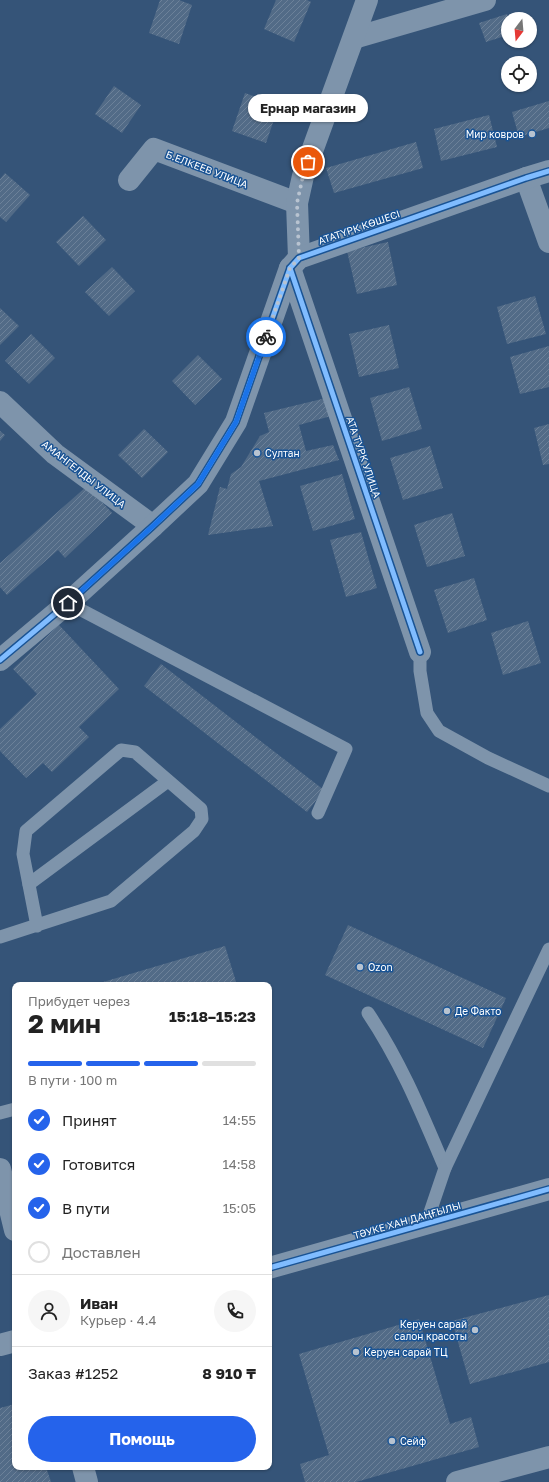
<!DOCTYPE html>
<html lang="ru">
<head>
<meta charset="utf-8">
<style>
	:root { --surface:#fff; --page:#f6f6f6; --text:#222; --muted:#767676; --line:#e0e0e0; --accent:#2563eb }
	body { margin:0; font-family:"Golos Text",sans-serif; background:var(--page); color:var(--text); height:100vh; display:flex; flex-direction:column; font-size:15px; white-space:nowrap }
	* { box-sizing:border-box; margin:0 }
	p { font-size:13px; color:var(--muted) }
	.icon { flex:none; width:22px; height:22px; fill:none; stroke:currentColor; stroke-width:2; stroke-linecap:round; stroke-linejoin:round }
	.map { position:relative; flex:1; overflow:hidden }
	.panel { position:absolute; left:12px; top:982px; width:260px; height:488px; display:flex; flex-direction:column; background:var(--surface); border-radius:8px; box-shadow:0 1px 3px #0004 }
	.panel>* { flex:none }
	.needle { width:26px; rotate:196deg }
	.tools { position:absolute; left:501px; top:12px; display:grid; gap:8px }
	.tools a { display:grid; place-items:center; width:36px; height:36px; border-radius:50%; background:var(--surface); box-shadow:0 1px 3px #0004; font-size:20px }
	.pin { position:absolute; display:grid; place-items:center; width:34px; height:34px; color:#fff; margin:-17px; border:2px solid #fff; border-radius:50%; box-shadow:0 1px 4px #0007 }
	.courier { position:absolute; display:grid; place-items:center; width:40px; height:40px; margin:-20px; border:3px solid #1a73e8; border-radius:50%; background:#fff; color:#222; box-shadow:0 1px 5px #0007 }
	.bubble { position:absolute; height:28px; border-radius:14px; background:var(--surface); box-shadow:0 1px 3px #0004; font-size:13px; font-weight:700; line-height:28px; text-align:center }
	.overview em { font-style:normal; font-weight:700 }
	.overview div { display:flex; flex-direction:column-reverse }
	.overview { display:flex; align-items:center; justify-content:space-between; height:68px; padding:0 16px }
	h1 { font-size:26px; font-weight:700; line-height:30px }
	.bar { display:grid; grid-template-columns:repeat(4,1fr); gap:6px 4px; align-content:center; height:48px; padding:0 16px }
	.bar i { height:5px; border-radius:3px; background:var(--line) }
	.bar .active { background:var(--accent) }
	.bar p { grid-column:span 4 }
	.line { display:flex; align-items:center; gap:10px; padding:0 16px; border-top:1px solid var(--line) }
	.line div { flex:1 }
	.round { display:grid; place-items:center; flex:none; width:42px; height:42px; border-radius:21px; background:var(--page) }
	ol { padding:0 16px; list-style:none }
	li { display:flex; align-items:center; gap:12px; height:44px }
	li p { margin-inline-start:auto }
	li .icon { padding:4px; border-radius:50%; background:var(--accent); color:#fff; stroke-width:4 }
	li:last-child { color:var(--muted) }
	li i { width:22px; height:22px; border:2px solid var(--line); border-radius:50% }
	.primary-button { display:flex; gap:8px; margin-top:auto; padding:8px 16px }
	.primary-button a { flex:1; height:46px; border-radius:24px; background:var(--accent); color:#fff; font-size:16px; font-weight:700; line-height:46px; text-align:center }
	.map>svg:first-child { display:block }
</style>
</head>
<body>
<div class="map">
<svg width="549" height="1482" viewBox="0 0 549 1482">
	<defs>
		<pattern id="building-hatch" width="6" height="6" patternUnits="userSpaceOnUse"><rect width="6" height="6" fill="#526b87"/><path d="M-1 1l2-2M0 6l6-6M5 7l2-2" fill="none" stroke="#6c8199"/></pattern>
	</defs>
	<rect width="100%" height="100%" fill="#355478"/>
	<g fill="url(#building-hatch)">
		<polygon points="160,0 179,0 192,5 179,44 149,33"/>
		<polygon points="276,0 307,0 311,2 294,42 264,29"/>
		<polygon points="507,14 509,19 508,35 486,42 479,23"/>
		<polygon points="114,86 141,105 122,133 95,114"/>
		<polygon points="245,93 279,105 266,143 232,131"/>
		<polygon points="549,101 549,128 519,137 512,112"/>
		<polygon points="489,115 497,147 441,161 434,129"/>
		<polygon points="416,142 423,168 334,193 326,168"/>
		<polygon points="5,173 30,195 6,222 0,217 0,179"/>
		<polygon points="83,216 106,240 79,266 56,242"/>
		<polygon points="388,242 397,285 357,294 347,251"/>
		<polygon points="112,267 135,291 109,316 85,292"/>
		<polygon points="535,296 546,334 507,344 497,307"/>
		<polygon points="0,308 19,326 0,345"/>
		<polygon points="389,325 399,368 359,377 349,334"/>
		<polygon points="31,334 55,358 29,384 5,361"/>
		<polygon points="549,346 549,387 520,394 510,357"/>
		<polygon points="198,355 222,379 195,405 172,381"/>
		<polygon points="409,387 422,429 382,441 370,398"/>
		<polygon points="326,398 331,416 299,425 306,451 333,445 339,460 259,481 273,526 208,535 220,487 227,489 231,474 241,467 260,436 269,432 264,413"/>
		<polygon points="549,424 549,464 543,465 534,428"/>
		<polygon points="144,429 168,452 142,478 118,455"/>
		<polygon points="0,431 5,435 0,441"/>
		<polygon points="430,446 443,488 403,500 390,458"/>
		<polygon points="342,474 355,519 313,531 300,486"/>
		<polygon points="87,486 112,513 65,558 58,550 7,595 0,587 0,563"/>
		<polygon points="452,513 465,556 427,567 414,525"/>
		<polygon points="361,532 377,588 346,597 330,540"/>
		<polygon points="474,578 487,620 448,633 434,590"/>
		<polygon points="528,621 541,663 503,675 491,633"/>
		<polygon points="59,625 119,689 79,727 89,737 52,772 43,763 26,778 0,751 0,729 37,694 13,669"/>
		<polygon points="161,664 324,790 307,812 144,686"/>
		<polygon points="348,925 506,998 483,1048 325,975"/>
		<polygon points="225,946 237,985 93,985"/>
		<polygon points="549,1295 549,1362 470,1384 452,1321"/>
		<polygon points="419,1319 450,1424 471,1417 479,1447 356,1482 305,1482 300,1464 329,1455 299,1354"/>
		<polygon points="15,1404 15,1467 46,1467 51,1482 0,1482 0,1408"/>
	</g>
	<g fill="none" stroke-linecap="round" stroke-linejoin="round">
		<g stroke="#7e94ab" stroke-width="13">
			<polyline points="68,603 346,749 318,813"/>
			<polyline points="420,652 420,671 427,713 439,731 488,758 549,786"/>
			<polyline points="29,884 168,781"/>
			<polyline points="0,937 111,901 194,831 202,819 201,809 135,752 121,750 26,831 23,854 37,926"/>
			<path d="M368,1013C401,1062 422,1114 445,1168"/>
			<polyline points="0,1113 15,1109"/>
			<polyline points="426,1224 445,1168 549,949"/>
		</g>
		<g stroke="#7e94ab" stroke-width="22">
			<polyline points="354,38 485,0"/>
			<polyline points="526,178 549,242"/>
			<polyline points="129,180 154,149 297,203"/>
			<polyline points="299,258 297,203 303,176 367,0"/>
			<polyline points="290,268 420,652"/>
			<polyline points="0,402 55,454 153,526"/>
			<polyline points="0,660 68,603 153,526 198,484 236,422 290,268 299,258 526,178 549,171"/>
			<polyline points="0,1169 15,1230"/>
			<polyline points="83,1467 87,1482"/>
			<polyline points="457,1482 549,1457"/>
		</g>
		<g stroke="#7e94ab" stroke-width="22">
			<polyline points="269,1268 549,1189"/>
			<polyline points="0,1345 15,1341"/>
		</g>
		<g stroke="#195394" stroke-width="8">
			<g id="cycleway">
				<polyline points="290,268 420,652"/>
				<polyline points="0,660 68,603 153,526 198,484 236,422 290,268 299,258 526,178 549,171"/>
				<polyline points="269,1268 549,1189"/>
			</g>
		</g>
		<use href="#cycleway" stroke="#80bcff" stroke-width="5"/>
	</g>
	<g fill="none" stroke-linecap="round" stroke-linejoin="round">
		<polyline stroke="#b8c3d0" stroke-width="4" stroke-dasharray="0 7.2" points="266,337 290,268 299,258 297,203 303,176 308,162"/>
		<polyline stroke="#1a73e8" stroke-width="5" points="68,603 153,526 198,484 236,422 266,337"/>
	</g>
	<g fill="#b8c3d0" stroke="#195394" stroke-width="1.5">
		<circle cx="532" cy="134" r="4"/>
		<circle cx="257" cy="453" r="4"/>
		<circle cx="360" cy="967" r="4"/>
		<circle cx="447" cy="1011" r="4"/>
		<circle cx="475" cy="1330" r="4"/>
		<circle cx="356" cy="1352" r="4"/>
		<circle cx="392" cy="1441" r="4"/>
	</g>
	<g text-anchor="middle" stroke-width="3" stroke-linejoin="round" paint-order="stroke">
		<g font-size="10" fill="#fff" stroke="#195394" text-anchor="start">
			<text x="524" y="138" text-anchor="end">Мир ковров</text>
			<text x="265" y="457">Султан</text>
			<text x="368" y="971">Ozon</text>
			<text x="455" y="1015">Де Факто</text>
			<text x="467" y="1328" text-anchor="end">Керуен сарай<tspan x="467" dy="12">салон красоты</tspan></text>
			<text x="364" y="1356">Керуен сарай ТЦ</text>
			<text x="400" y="1445">Сейф</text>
		</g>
		<g font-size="10" fill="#fff" stroke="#195394">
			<text transform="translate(207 169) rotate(21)" y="4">Б.ЕЛКЕЕВ УЛИЦА</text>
			<text transform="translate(359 227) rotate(-19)" y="4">АТАТҮРК КӨШЕСІ</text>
			<text transform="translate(364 457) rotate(71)" y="4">АТА ТУРК УЛИЦА</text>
			<text transform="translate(84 474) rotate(38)" y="4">АМАНГЕЛДЫ УЛИЦА</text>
			<text transform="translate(407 1220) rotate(-16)" y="4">ТӘУКЕ ХАН ДАҢҒЫЛЫ</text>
		</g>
	</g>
</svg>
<div class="tools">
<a><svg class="needle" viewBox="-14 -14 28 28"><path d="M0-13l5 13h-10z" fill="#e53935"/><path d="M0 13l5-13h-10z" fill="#767676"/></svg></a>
<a><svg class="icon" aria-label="locate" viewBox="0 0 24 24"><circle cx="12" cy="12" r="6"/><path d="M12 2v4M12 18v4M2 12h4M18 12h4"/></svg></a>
</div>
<div class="pin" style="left:308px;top:162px;background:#ea580c"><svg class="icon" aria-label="bag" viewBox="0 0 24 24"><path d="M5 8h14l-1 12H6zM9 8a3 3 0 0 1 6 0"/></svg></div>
<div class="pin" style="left:68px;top:603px;background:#1f2937"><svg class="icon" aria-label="home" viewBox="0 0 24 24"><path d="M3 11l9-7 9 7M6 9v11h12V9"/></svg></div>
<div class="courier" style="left:266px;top:337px"><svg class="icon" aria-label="bike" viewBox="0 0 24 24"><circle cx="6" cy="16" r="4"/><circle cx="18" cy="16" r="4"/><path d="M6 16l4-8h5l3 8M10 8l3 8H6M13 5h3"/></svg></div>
<div class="bubble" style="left:248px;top:94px;width:120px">Ернар магазин</div>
<section class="panel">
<div class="overview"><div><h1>2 мин</h1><p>Прибудет через</p></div><em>15:18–15:23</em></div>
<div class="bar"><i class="active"></i><i class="active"></i><i class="active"></i><i></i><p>В пути · 100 m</p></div>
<ol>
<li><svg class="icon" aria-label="check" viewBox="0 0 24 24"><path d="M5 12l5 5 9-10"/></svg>Принят<p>14:55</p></li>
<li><svg class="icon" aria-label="check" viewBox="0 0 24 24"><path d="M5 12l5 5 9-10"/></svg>Готовится<p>14:58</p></li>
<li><svg class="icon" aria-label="check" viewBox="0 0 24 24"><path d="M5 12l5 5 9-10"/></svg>В пути<p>15:05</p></li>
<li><i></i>Доставлен</li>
</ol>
<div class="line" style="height:72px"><a class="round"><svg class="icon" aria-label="person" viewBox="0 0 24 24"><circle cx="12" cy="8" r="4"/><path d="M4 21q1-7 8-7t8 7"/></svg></a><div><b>Иван</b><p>Курьер · 4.4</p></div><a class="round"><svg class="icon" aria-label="phone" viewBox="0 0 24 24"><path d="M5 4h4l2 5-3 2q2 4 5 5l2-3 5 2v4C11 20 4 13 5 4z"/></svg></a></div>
<div class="line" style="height:52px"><div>Заказ #1252</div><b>8 910 ₸</b></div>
<div class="primary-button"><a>Помощь</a></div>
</section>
</div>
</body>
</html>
